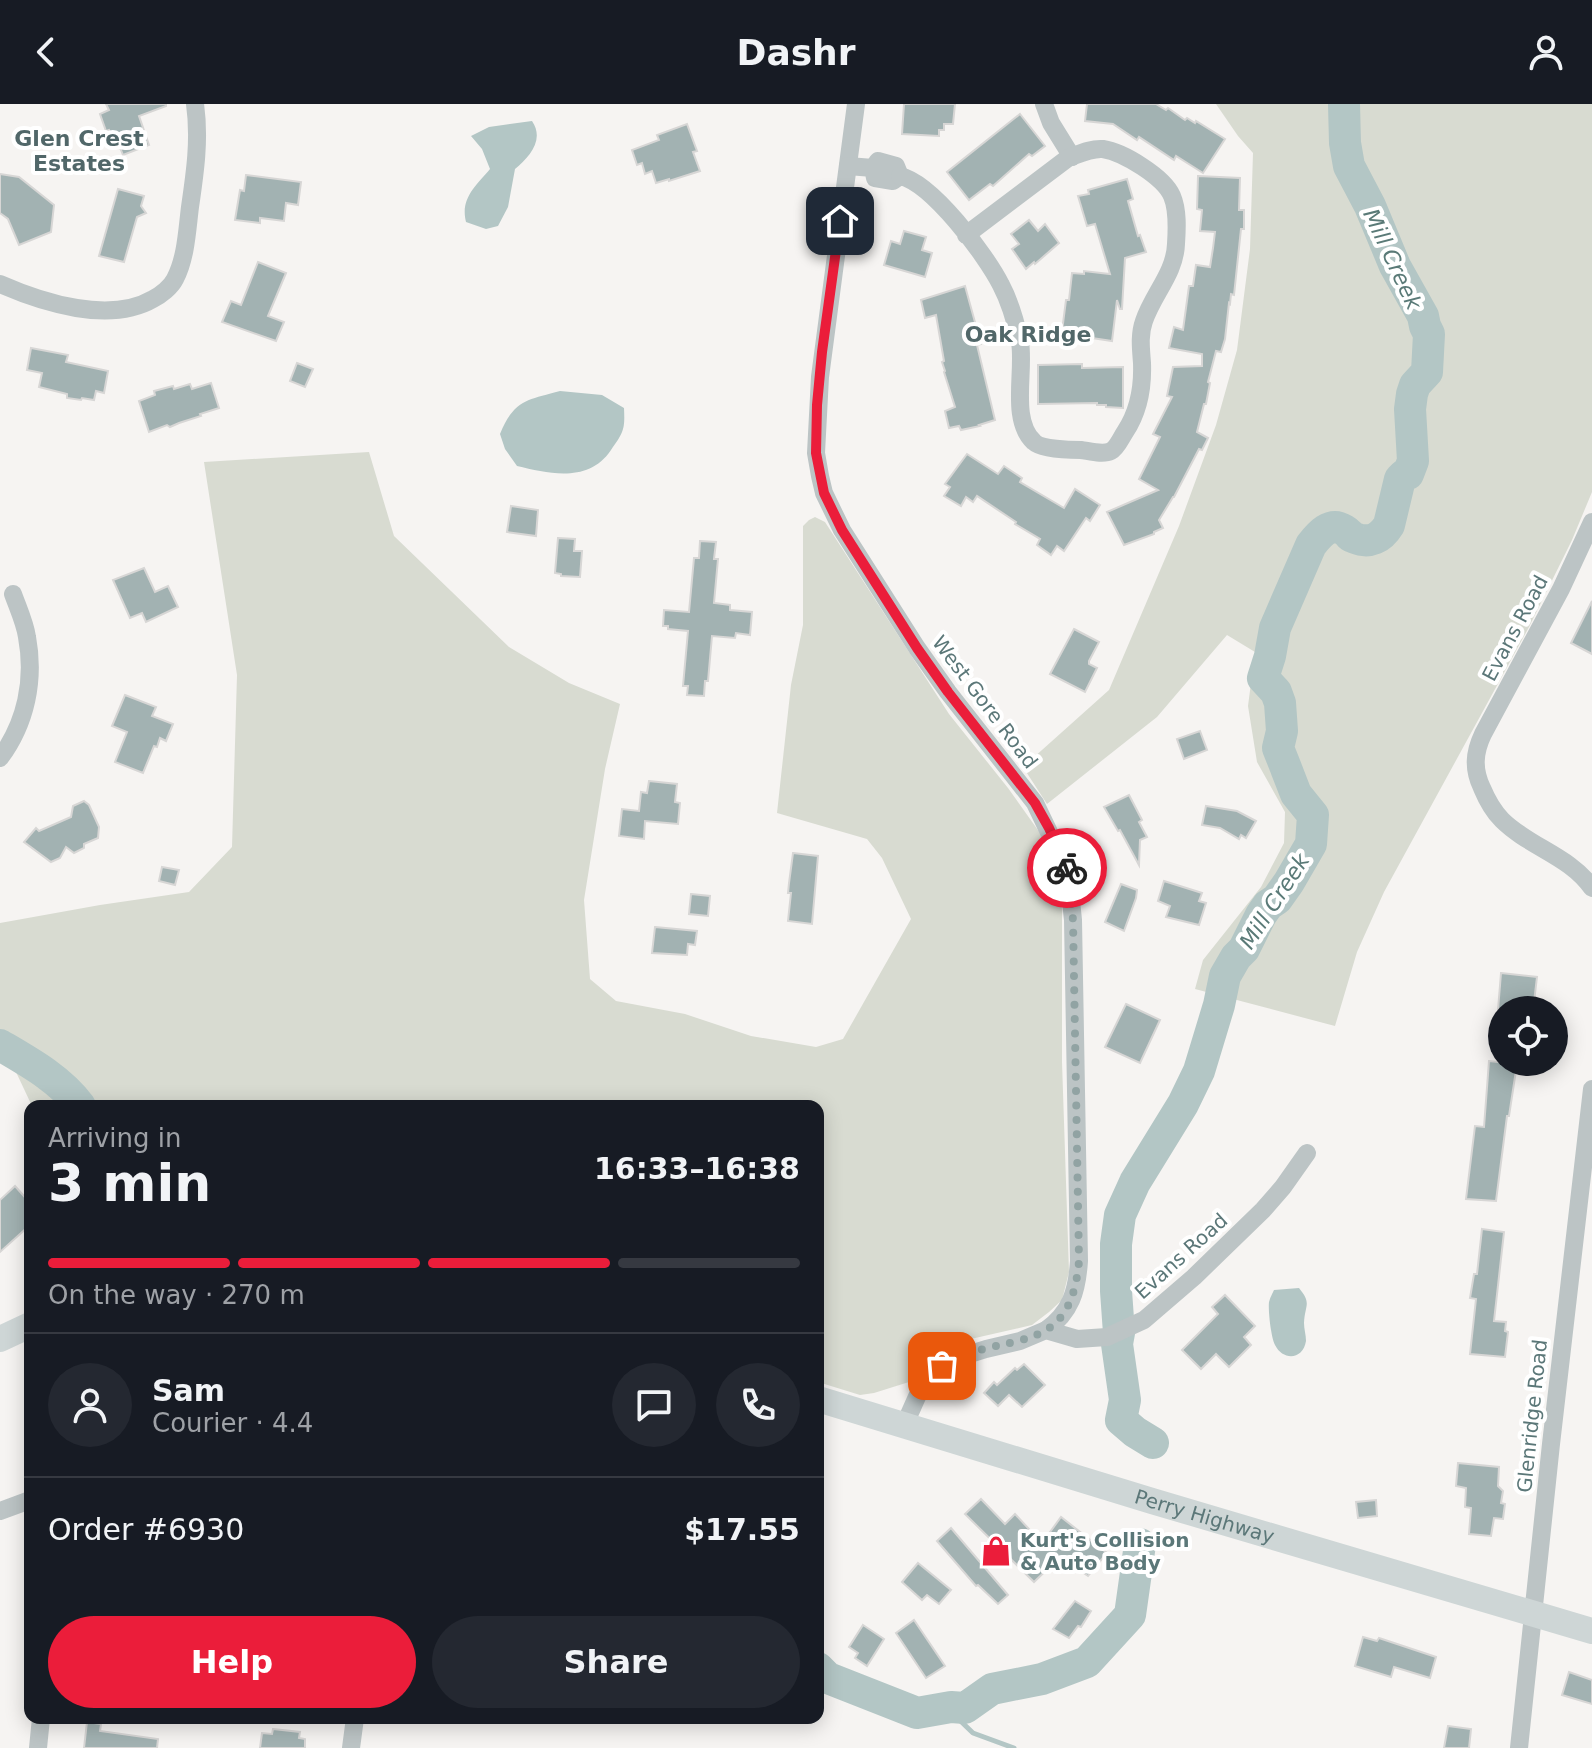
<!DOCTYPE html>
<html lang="en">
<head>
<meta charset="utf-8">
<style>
	:root { --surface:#171b24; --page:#242831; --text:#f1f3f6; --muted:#9ea1a6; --line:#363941; --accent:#eb1d3a }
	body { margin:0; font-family:"DejaVu Sans",sans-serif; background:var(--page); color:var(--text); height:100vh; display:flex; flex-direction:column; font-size:30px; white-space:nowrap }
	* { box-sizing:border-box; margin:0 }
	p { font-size:26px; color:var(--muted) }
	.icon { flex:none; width:44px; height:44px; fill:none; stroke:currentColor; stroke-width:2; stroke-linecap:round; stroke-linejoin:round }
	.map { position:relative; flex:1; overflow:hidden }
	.details { position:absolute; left:24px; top:996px; width:800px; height:624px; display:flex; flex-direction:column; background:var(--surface); border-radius:16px; box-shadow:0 4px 20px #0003 }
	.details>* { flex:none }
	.tools { position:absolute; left:1488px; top:892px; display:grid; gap:16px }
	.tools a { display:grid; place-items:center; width:80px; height:80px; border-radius:50%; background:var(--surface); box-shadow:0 4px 20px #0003; font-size:40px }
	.pin { position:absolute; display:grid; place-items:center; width:68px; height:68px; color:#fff; margin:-34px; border-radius:16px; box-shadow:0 4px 12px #0006 }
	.courier { position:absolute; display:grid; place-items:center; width:80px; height:80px; margin:-40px; border:6px solid #eb1d3a; border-radius:50%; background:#fff; color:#222; box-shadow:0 2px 10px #0007 }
	.head em { font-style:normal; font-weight:700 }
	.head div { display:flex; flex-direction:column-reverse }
	.head { display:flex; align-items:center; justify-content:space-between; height:136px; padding:0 24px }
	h1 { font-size:52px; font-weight:700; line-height:60px }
	.bar { display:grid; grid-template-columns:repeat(4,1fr); gap:12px 8px; align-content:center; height:96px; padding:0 24px }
	.bar i { height:10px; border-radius:6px; background:var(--line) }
	.bar .active { background:var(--accent) }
	.bar p { grid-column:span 4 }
	.line { display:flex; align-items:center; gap:20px; padding:0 24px; border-top:2px solid var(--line) }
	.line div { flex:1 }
	.round { display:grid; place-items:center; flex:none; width:84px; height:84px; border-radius:42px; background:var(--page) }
	.action { display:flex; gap:16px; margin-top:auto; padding:16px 24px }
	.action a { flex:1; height:92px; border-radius:48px; background:var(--accent); color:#fff; font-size:32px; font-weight:700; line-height:92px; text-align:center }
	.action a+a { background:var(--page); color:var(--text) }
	header { display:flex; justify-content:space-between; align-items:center; height:104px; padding:0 24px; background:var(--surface); font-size:36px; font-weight:700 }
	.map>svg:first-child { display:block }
</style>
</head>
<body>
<header><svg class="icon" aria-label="back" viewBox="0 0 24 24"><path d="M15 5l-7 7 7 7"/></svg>Dashr<svg class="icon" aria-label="person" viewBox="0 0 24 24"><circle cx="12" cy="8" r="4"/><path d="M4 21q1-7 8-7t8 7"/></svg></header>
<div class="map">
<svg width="1592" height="1644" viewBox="0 0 1592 1644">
	<rect width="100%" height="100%" fill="#f6f4f2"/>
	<g fill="#d8dbd1">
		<polygon points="1216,0 1592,0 1592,388 1572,436 1529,523 1384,788 1357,848 1335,922 1195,885 1203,856 1261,783 1284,739 1285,708 1257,658 1248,602 1255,548 1227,531 1157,613 1047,700 1023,663 1109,586 1179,422 1216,321 1237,246 1250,145 1253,49 1238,32"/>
		<polygon points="369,348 394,432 509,543 569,579 620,600 605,665 584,796 590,875 616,897 685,910 751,932 816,943 843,935 911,815 882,754 867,735 777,709 791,581 803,521 803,422 809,416 815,413 825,418 949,610 1008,684 1040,729 1053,755 1062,805 1062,958 1069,1168 1062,1196 1049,1208 1032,1221 962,1237 933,1252 909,1278 874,1289 860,1291 818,1278 818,1002 32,1002 0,934 0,819 100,801 189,788 232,743 237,571 204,358"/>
	</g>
	<g fill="#b3c6c5">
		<path d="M532,17C545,36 529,53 515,65L508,103L498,122L486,125L466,118C460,94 476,82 490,65L482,45L471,32L489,23Z"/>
		<path d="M560,287L602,291L624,304C625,325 624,328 611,346C589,379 550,370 517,362L505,345L500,330C514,296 527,296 560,287Z"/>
		<path d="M1299,1184C1312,1200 1305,1200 1304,1219C1304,1225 1306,1231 1306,1237C1303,1256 1283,1257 1275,1241C1271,1234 1268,1206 1269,1198C1270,1194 1272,1190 1274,1186Z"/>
	</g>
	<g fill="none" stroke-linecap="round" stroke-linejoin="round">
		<polyline stroke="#b3c6c5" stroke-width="5" points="947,1604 973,1629 1014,1644"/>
		<g stroke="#b3c6c5" stroke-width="32">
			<path d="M0,941C29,958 60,975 80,1002"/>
			<path d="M1153,1339L1135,1328L1121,1316L1125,1296L1117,1240L1119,1229L1116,1187V1140L1120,1111L1135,1078L1183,1000L1199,967L1219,901L1225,872L1236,853L1244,845L1261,811L1268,801L1277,795L1289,778L1311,740L1313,711L1296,690L1284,659L1278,644L1282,627L1280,599L1276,588L1263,574L1270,552L1275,524L1311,441C1319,431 1330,417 1344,426C1354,432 1345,430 1355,434C1370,440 1381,434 1389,421L1400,375L1404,371L1408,370L1413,357L1410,305L1412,290L1415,281L1427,268L1429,230L1425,222L1423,212L1395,162L1370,102L1349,62L1345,39L1344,0"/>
			<polyline points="818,1564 828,1574 917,1609 951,1603 965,1604 992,1585 1042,1575 1087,1558 1130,1511 1140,1440"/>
		</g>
	</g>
	<g fill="#a2b2b2" stroke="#d7d6d5" stroke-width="2">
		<polygon points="106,0 166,0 166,2 139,12 149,41 123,51 115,31 112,33 109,26 106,27 100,10 109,6"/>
		<polygon points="904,0 955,0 953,20 944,20 944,26 939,26 939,32 902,30"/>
		<polygon points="1087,0 1156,0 1166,6 1168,4 1185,16 1187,14 1195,19 1196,17 1225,35 1203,69 1176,52 1174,56 1139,33 1137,36 1113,20 1085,17"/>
		<polygon points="1020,10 1045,42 1032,52 1029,50 993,82 990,80 969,96 947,68"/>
		<polygon points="687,20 697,47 693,48 700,67 669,77 669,75 656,79 652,67 645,70 642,59 637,61 632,46 659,36 657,31"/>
		<polygon points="0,70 19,73 54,101 51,128 19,141 8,115 0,109"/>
		<polygon points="246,71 301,78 298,101 286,99 284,117 260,114 260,119 235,116 240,86 244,87"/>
		<polygon points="1198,72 1240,74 1239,106 1244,106 1244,125 1241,125 1234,191 1231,190 1230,200 1229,199 1225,235 1221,248 1216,247 1208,278 1210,279 1206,300 1204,300 1197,328 1208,334 1202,346 1199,345 1174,393 1173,393 1159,416 1163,424 1154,428 1154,430 1124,441 1107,408 1158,386 1139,375 1160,333 1153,330 1172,293 1167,292 1173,263 1202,262 1202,250 1169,244 1174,223 1183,226 1189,182 1193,182 1196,161 1210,163 1213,144 1215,128 1200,127 1202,106 1197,105"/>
		<polygon points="1127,75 1133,95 1128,97 1138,132 1140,131 1146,148 1125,154 1122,205 1120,205 1117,196 1112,237 1072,231 1073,228 1062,227 1066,196 1069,196 1072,169 1084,170 1084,167 1110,170 1095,120 1087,122 1078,92 1089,90 1088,86"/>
		<polygon points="118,85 144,92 141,102 146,109 137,113 124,158 99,152"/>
		<polygon points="1029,116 1038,127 1045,120 1059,139 1035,160 1034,158 1026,165 1012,145 1019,140 1011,130"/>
		<polygon points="904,127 926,133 922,146 932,149 925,173 884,161 891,137 900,140"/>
		<polygon points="258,158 286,169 268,212 284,218 276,237 222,218 231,197 241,201"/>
		<polygon points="965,182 981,240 977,241 995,316 979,321 980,322 961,326 959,322 949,324 945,307 955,303 944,268 945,267 942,258 944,257 936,211 925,214 921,196"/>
		<polygon points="31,244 68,251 66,258 108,267 104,289 96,287 94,296 82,294 81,296 67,294 67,290 39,283 42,269 27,266"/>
		<polygon points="297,259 313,265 305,283 290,277"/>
		<polygon points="1082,260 1082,264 1123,263 1123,304 1106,303 1106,301 1097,301 1097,299 1038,300 1038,261"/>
		<polygon points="211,279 219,304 200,310 201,312 179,319 170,323 167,321 149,328 139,297 155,291 154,287 173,282 174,285 190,280 192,285"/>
		<polygon points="967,350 998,370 1004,362 1022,374 1020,378 1064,404 1075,385 1100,401 1090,417 1086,414 1064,447 1057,442 1051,451 1037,441 1040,435 1015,420 1016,418 977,392 973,398 966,393 961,402 944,392 950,383 945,380"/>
		<polygon points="511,402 538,406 536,432 507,428"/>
		<polygon points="558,434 575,435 574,447 582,447 580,473 561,472 561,470 555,469"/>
		<polygon points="700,437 716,438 714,455 718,455 714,499 730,501 730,506 752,508 750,531 736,529 735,534 712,532 708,577 705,577 704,592 687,591 688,582 683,582 688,527 668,525 668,522 663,522 664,506 689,508 694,454 699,454"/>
		<polygon points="144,464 155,488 168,482 178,503 146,518 142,509 130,514 113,476"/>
		<polygon points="1592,497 1592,550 1571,539"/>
		<polygon points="1074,525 1099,538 1089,557 1089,560 1097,564 1085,588 1050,570"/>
		<polygon points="125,591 156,603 152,612 173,620 166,637 160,634 157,643 154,642 143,669 115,658 127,628 112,622"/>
		<polygon points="1200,627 1207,646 1184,655 1177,635"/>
		<polygon points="649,677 677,680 675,698 680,699 678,720 645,717 644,735 619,732 622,705 639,707 641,688 647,689"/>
		<polygon points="1129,691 1142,716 1139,718 1147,733 1140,736 1139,761 1120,726 1118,727 1104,703"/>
		<polygon points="84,697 89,701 99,723 98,734 84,740 84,744 74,749 66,743 60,754 51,758 24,738 36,724 39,727 71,713 73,702"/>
		<polygon points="1206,702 1237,707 1256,717 1246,734 1241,731 1239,735 1220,724 1202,721"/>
		<polygon points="793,749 818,752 812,820 788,817 791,789 788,789 789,779"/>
		<polygon points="162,763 179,766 175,781 159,777"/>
		<polygon points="1164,777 1202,789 1199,797 1206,799 1199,821 1166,813 1170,802 1158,797"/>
		<polygon points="1121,780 1137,786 1136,794 1124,827 1105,818"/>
		<polygon points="691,790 710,792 708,812 689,810"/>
		<polygon points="655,823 697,827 695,841 688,840 687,851 652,849"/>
		<polygon points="1501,869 1537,873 1533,906 1498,906"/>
		<polygon points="1126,900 1160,916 1140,959 1105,943"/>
		<polygon points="1489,957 1517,960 1509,1012 1507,1012 1496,1097 1466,1095 1475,1022 1484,1023"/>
		<polygon points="15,1082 30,1099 30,1121 0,1148 0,1096"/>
		<polygon points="1482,1125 1504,1128 1494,1217 1506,1218 1505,1227 1508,1228 1505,1253 1470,1250 1476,1195 1470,1194 1474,1170 1477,1170"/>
		<polygon points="1225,1191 1255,1222 1244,1233 1251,1241 1229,1263 1216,1250 1201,1265 1182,1246 1218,1210 1212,1203"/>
		<polygon points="1024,1260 1045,1281 1022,1303 1009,1291 998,1302 984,1289 994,1278 997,1281 1015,1264 1017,1266"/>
		<polygon points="1458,1359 1499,1363 1498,1382 1503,1387 1501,1399 1505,1400 1503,1415 1494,1414 1491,1432 1469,1430 1471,1404 1465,1403 1466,1384 1456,1382"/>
		<polygon points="981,1395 1005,1420 1015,1410 1042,1439 1061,1413 1107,1449 1088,1472 1060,1453 1034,1478 965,1410"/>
		<polygon points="1376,1396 1377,1412 1358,1414 1356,1398"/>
		<polygon points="951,1424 1008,1491 998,1500 978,1481 976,1482 937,1437"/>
		<polygon points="918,1459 951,1486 939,1500 927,1491 922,1496 902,1478"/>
		<polygon points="1075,1497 1091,1507 1081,1523 1078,1522 1069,1534 1053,1525"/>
		<polygon points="914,1516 945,1562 926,1574 896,1529"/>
		<polygon points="863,1521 884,1535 867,1562 855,1554 858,1549 849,1543"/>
		<polygon points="1363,1533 1377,1537 1379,1534 1436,1553 1430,1574 1394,1563 1391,1573 1355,1562"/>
		<polygon points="1569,1568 1592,1576 1592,1600 1562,1591"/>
		<polygon points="87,1618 101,1620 100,1627 158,1635 157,1644 84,1644"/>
		<polygon points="1448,1622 1471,1625 1469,1644 1444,1644"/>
		<polygon points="273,1625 300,1628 299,1634 305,1635 305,1644 260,1644 262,1629 272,1630"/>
	</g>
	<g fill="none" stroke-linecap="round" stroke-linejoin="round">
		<g stroke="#bcc4c5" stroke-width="18">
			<path d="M856,0L820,273L816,349L820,372L824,389L842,426L917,544L948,588L1035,699L1068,768L1073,816L1079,1157C1077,1187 1071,1208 1046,1226"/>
			<polyline points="1044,0 1051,19 1072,53"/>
			<polyline points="848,62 873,64 878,57 896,62 900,72 893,77 875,74 873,64"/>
			<path d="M900,72C932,79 986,151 1001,181C1010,198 1016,219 1020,238C1025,267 1010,316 1034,338C1041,345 1070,346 1081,346C1089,347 1103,351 1111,347C1117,344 1121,334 1125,328C1139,307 1143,285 1142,259C1141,245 1139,231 1144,217C1153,190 1175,169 1176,140C1177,125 1178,106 1172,92C1164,73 1123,48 1103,45C1091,44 1079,50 1068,54L966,131"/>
			<path d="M0,180C43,199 110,220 153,195C161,191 171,183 175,175C186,154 187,127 190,103C195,69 200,35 195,0"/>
			<path d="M1592,418L1561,485L1483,630C1474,649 1473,665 1482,684C1487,696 1493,707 1502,716C1529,743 1570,752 1592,784"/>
			<path d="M0,654C26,619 35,576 27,533C25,519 18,504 13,490"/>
			<polyline points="904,1322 920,1286 934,1269 954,1255 986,1245 1020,1237 1046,1226 1077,1235 1107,1233 1144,1216 1194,1173 1263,1106 1283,1083 1307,1049"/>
			<polyline points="0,1407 30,1396"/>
			<polyline points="38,1644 41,1614"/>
			<polyline points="351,1644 355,1614"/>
			<polyline points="1519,1644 1551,1340 1592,985"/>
		</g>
		<g stroke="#ced6d6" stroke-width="26">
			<polyline points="0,1235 30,1221"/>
			<path id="s1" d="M818,1295L1152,1397L1592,1527"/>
		</g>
	</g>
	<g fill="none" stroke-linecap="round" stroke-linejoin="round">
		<path stroke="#91a3a3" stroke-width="8" stroke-dasharray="0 14.4" d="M942,1262C1005,1224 1070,1258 1079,1157L1073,816L1067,764"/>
		<polyline stroke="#eb1d3a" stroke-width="10" points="840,117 822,248 817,301 816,349 824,389 842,426 917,544 948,588 1035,699 1049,724 1067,764"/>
	</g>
	<defs>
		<g id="shop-bare" transform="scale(2.4)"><path d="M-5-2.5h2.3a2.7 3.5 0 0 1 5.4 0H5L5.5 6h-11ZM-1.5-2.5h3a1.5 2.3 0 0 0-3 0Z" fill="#eb1d3a" stroke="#fff" stroke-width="2.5" paint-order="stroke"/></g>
	</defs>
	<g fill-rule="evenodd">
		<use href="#shop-bare" x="996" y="1447"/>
	</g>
	<g text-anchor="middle" stroke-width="8" stroke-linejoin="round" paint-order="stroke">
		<g font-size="20" fill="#5b7778" stroke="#fff">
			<text transform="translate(1515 524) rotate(-62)" y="7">Evans Road</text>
			<text transform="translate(985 598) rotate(53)" y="7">West Gore Road</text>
			<text transform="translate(1181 1152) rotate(-42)" y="7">Evans Road</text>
			<text transform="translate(1532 1312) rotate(-84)" y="7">Glenridge Road</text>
			<text dy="7" stroke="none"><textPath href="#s1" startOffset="404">Perry Highway</textPath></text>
		</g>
		<g font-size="20" font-weight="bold" fill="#5b7778" stroke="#fff" text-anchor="start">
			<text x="1020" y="1443">Kurt's Collision<tspan x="1020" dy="23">&amp; Auto Body</tspan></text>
		</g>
		<g font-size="22" font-weight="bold" fill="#516769" stroke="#fff">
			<text x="79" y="42">Glen Crest<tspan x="79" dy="25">Estates</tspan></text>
			<text x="1028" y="238">Oak Ridge</text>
		</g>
		<g font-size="22" font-style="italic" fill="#5a7a77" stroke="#fff">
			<text transform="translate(1393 155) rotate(65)" y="8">Mill Creek</text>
			<text transform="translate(1274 797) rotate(-57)" y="8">Mill Creek</text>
		</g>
	</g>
</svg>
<div class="tools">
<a><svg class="icon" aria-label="locate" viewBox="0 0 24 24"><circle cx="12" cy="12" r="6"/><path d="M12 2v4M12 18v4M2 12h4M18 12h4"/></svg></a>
</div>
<div class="pin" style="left:942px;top:1262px;background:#ea580c"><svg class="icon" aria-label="bag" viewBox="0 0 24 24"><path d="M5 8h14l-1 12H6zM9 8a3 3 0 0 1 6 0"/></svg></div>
<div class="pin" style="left:840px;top:117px;background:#1f2937"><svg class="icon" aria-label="home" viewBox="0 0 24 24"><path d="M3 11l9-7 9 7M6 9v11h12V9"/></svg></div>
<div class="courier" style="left:1067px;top:764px"><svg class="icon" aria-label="bike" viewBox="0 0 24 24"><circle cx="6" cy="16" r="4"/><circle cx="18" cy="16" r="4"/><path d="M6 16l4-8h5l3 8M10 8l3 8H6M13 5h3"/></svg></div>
<section class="details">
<div class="head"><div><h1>3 min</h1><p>Arriving in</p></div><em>16:33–16:38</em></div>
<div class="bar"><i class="active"></i><i class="active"></i><i class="active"></i><i></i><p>On the way · 270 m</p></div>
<div class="line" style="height:144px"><a class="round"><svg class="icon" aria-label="person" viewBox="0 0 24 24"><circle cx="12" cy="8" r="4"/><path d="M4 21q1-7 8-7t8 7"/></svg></a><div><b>Sam</b><p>Courier · 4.4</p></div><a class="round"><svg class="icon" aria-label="chat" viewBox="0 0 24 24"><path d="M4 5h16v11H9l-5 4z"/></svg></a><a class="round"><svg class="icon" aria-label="phone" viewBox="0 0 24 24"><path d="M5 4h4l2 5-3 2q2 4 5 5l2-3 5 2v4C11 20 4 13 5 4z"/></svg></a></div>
<div class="line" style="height:104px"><div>Order #6930</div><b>$17.55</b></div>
<div class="action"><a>Help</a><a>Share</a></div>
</section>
</div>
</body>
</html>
